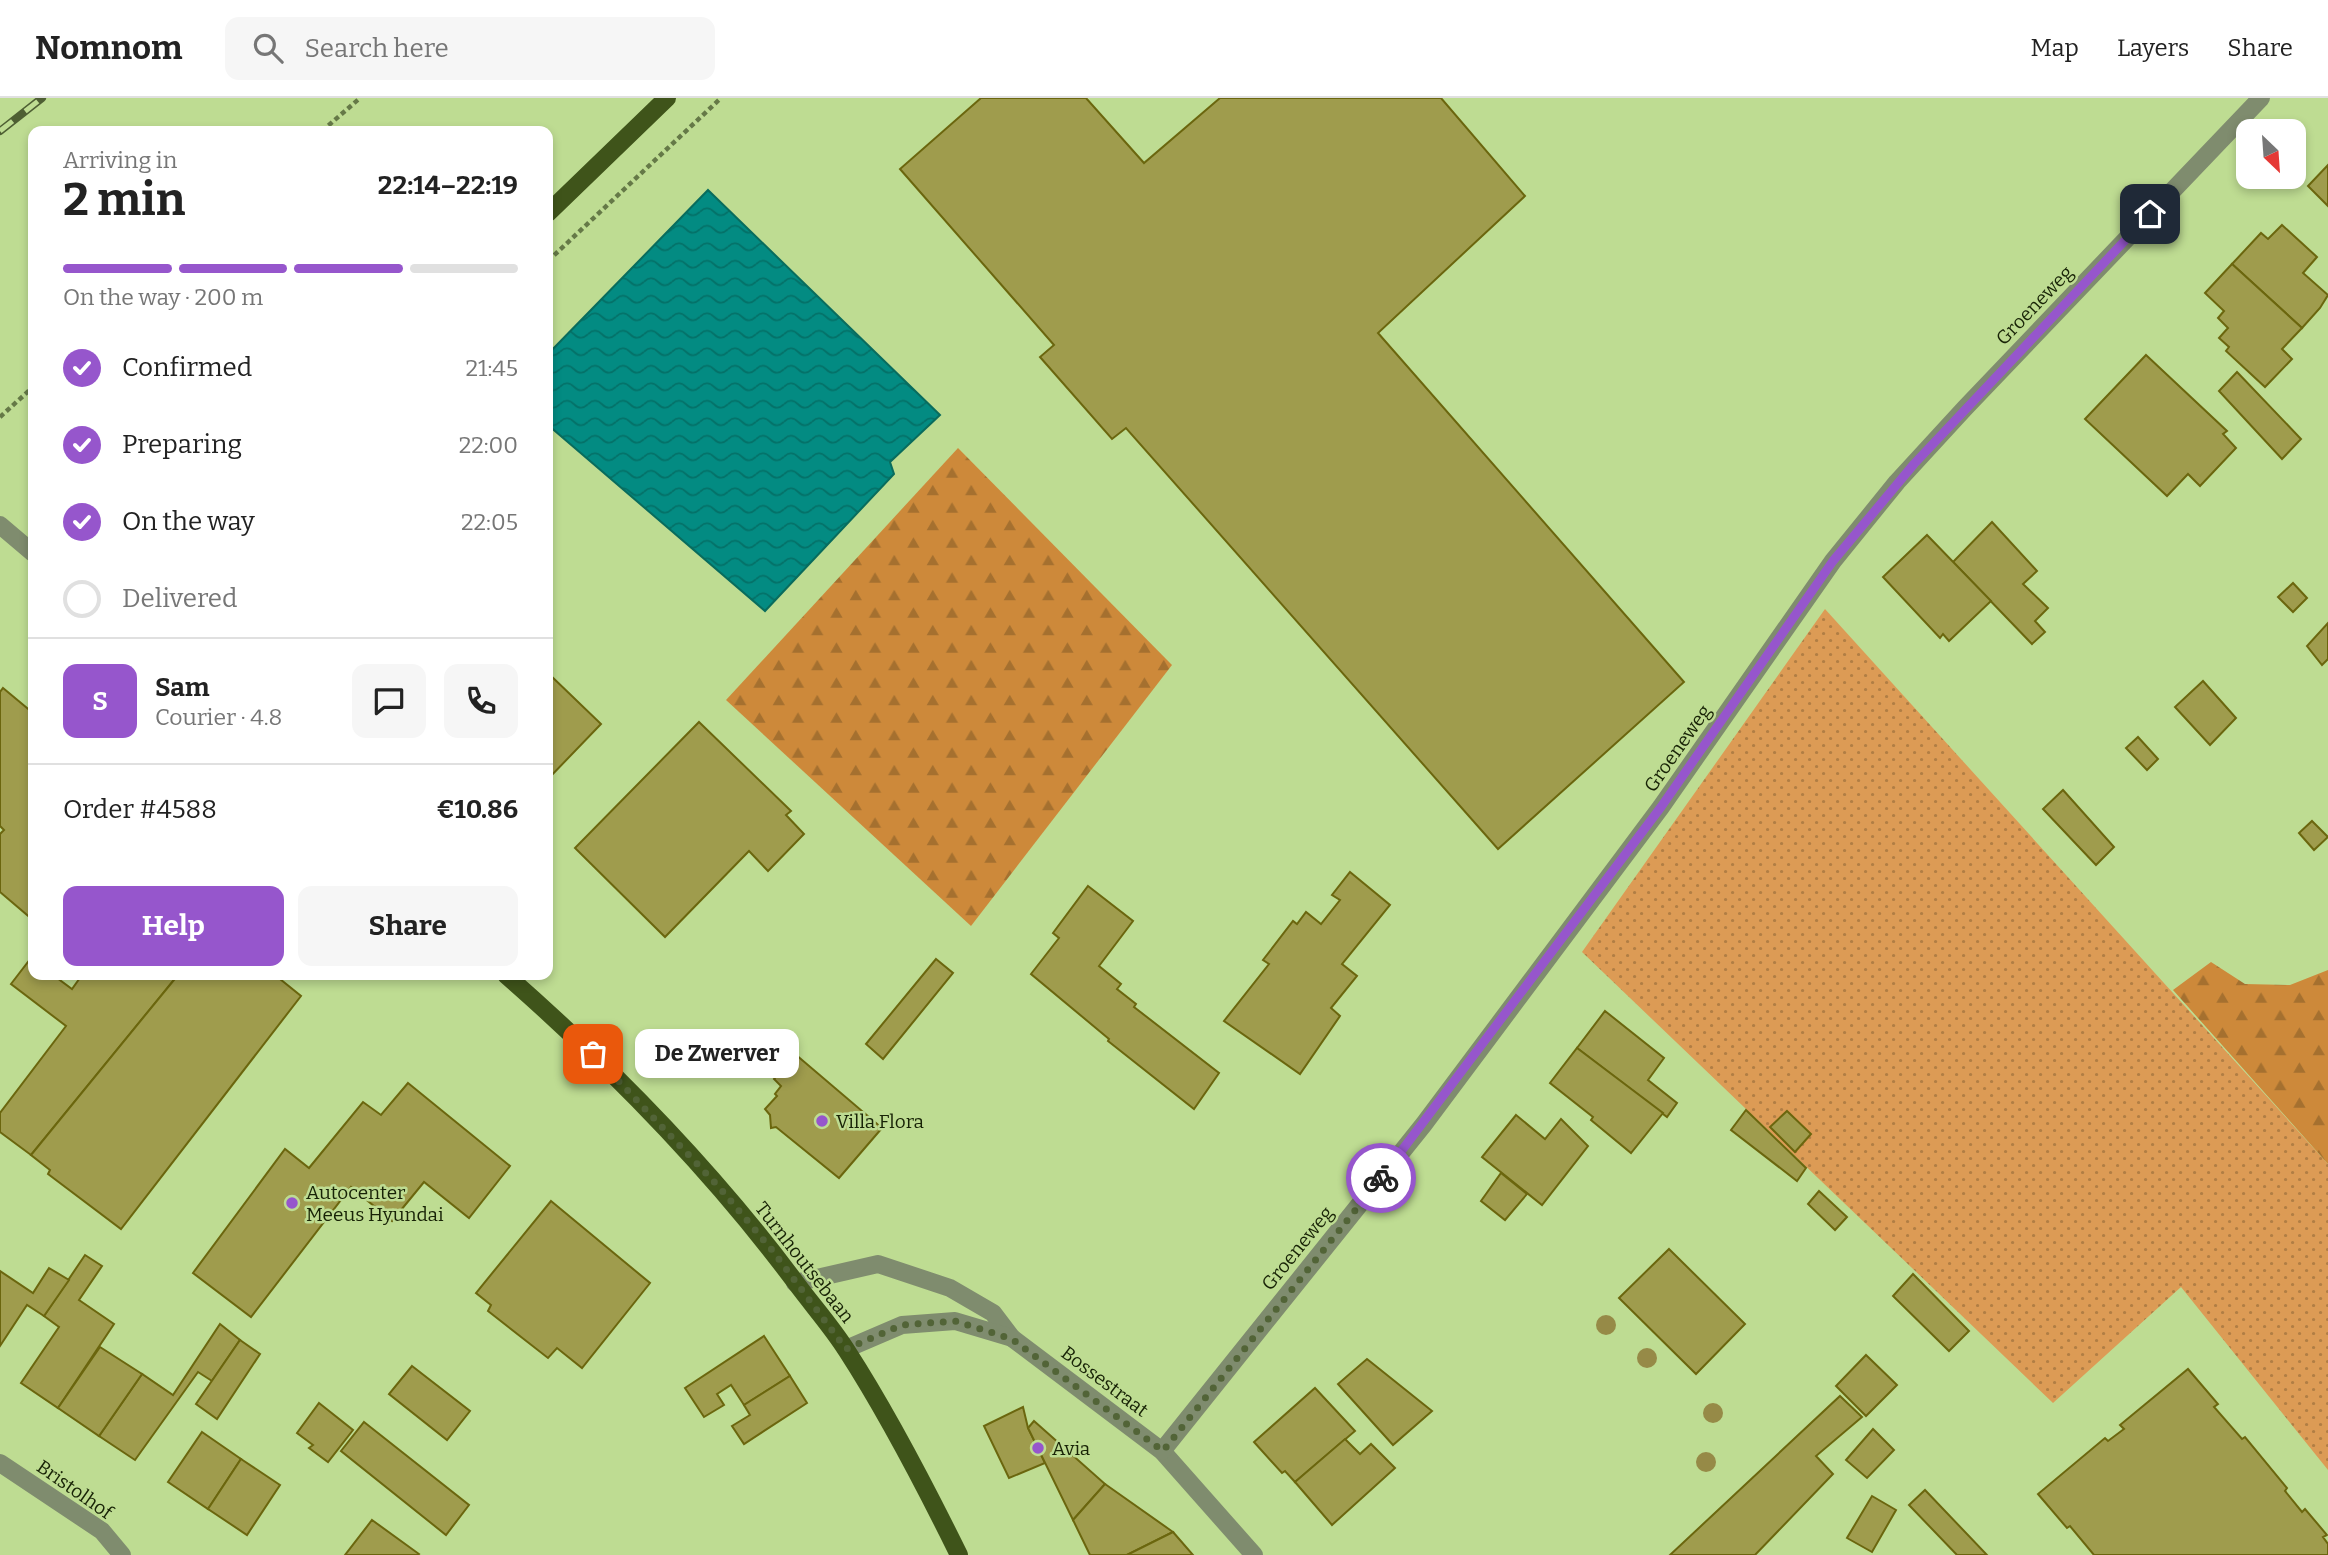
<!DOCTYPE html>
<html lang="en">
<head>
<meta charset="utf-8">
<style>
	:root { --surface:#fff; --page:#f6f6f6; --text:#222; --muted:#767676; --line:#e0e0e0; --accent:#9656cc }
	body { margin:0; font-family:Bitter,serif; background:var(--page); color:var(--text); height:100vh; display:flex; flex-direction:column; font-size:26px; white-space:nowrap }
	* { box-sizing:border-box; margin:0 }
	p { font-size:23px; color:var(--muted) }
	.icon { flex:none; width:38px; height:38px; fill:none; stroke:currentColor; stroke-width:2; stroke-linecap:round; stroke-linejoin:round }
	.map { position:relative; flex:1; overflow:hidden }
	.side { position:absolute; left:28px; top:28px; width:525px; height:854px; display:flex; flex-direction:column; background:var(--surface); border-radius:14px; box-shadow:0 4px 10px #0003 }
	.side>* { flex:none }
	.needle { width:46px; rotate:155deg }
	.fabs { position:absolute; left:2236px; top:21px; display:grid; gap:14px }
	.fabs a { display:grid; place-items:center; width:70px; height:70px; border-radius:14px; background:var(--surface); box-shadow:0 4px 10px #0003; font-size:35px }
	.pin { position:absolute; display:grid; place-items:center; width:60px; height:60px; color:#fff; margin:-30px; border-radius:14px; box-shadow:0 4px 10px #0006 }
	.courier { position:absolute; display:grid; place-items:center; width:70px; height:70px; margin:-35px; border:5px solid #9656cc; border-radius:50%; background:#fff; color:#222; box-shadow:0 2px 9px #0007 }
	.bubble { position:absolute; height:49px; border-radius:14px; background:var(--surface); box-shadow:0 4px 10px #0003; font-size:23px; font-weight:700; line-height:49px; text-align:center }
	.overview em { font-style:normal; font-weight:700 }
	.overview div { display:flex; flex-direction:column-reverse }
	.overview { display:flex; align-items:center; justify-content:space-between; height:119px; padding:0 35px }
	h1 { font-size:46px; font-weight:700; line-height:52px }
	.bar { display:grid; grid-template-columns:repeat(4,1fr); gap:10px 7px; align-content:center; height:84px; padding:0 35px }
	.bar i { height:9px; border-radius:5px; background:var(--line) }
	.bar .current { background:var(--accent) }
	.bar p { grid-column:span 4 }
	.line { display:flex; align-items:center; gap:18px; padding:0 35px; border-top:2px solid var(--line) }
	.line div { flex:1 }
	.round { display:grid; place-items:center; flex:none; width:74px; height:74px; border-radius:14px; background:var(--page) }
	ol { padding:0 35px; list-style:none }
	li { display:flex; align-items:center; gap:21px; height:77px }
	li p { margin-inline-start:auto }
	li .icon { padding:7px; border-radius:50%; background:var(--accent); color:#fff; stroke-width:4 }
	li:last-child { color:var(--muted) }
	li i { width:38px; height:38px; border:4px solid var(--line); border-radius:50% }
	.button { display:flex; gap:14px; margin-top:auto; padding:14px 35px }
	.button a { flex:1; height:80px; border-radius:14px; background:var(--accent); color:#fff; font-size:28px; font-weight:700; line-height:80px; text-align:center }
	.button a+a { background:var(--page); color:var(--text) }
	header { display:flex; align-items:center; gap:42px; box-sizing:border-box; height:98px; padding:0 35px; background:var(--surface); border-bottom:2px solid var(--line) }
	header strong { font-size:33px }
	nav { display:flex; gap:38px; margin-inline-start:auto; font-size:24px }
	.search { width:490px; height:63px; background:var(--page); display:flex; align-items:center; gap:18px; box-sizing:border-box; padding:0 24px; border-radius:14px; color:var(--muted); font-size:26px }
	.map>svg:first-child { display:block }
</style>
</head>
<body>
<header>
<strong>Nomnom</strong>
<div class="search"><svg class="icon" aria-label="search" viewBox="0 0 24 24"><circle cx="10" cy="10" r="6"/><path d="M15 15l6 6"/></svg>Search here</div>
<nav><a>Map</a><a>Layers</a><a>Share</a></nav>
</header>
<div class="map">
<svg width="2328" height="1457" viewBox="0 0 2328 1457">
	<defs>
		<pattern id="grass-dots" width="8" height="8" patternUnits="userSpaceOnUse" patternTransform="scale(1.75)"><rect width="8" height="8" fill="#dc9b55"/><path d="M2 2h.1M6 6h.1" fill="none" stroke="#b17e44" stroke-width="1.8" stroke-linecap="round"/></pattern>
		<pattern id="forest-firs" width="22" height="20" patternUnits="userSpaceOnUse" patternTransform="scale(1.75)"><rect width="22" height="20" fill="#cd893a"/><path d="M5 1l3.5 6h-7zM16 11l3.5 6h-7z" fill="#a5702f"/></pattern>
		<pattern id="water-waves" width="16" height="10" patternUnits="userSpaceOnUse" patternTransform="scale(1.75)"><rect width="16" height="10" fill="#038b82"/><path d="M0 5q4-4 8 0t8 0" fill="none" stroke="#047168"/></pattern>
	</defs>
	<rect width="100%" height="100%" fill="#bedc92"/>
	<polygon fill="url(#grass-dots)" points="1825,511 2328,1066 2328,1372 2181,1189 2053,1305 1582,854"/>
	<g fill="url(#forest-firs)">
		<polygon points="958,350 1172,567 971,828 726,602"/>
		<polygon points="2211,864 2245,886 2290,887 2328,872 2328,1066 2173,892"/>
	</g>
	<polygon fill="url(#water-waves)" stroke="#096c5d" stroke-width="2" points="708,92 940,317 890,364 894,376 765,513 548,327 548,256"/>
	<g fill="#9f9c4d" stroke="#6b660e" stroke-width="2">
		<polygon points="981,0 1086,0 1144,65 1220,0 1441,0 1525,98 1378,235 1684,584 1498,751 1126,330 1112,341 1040,259 1054,247 900,71"/>
		<polygon points="2328,67 2328,108 2308,88"/>
		<polygon points="2282,127 2317,159 2303,175 2328,197 2320,210 2302,230 2232,166 2261,135 2268,141"/>
		<polygon points="2232,166 2302,230 2282,251 2292,261 2265,289 2226,253 2229,249 2219,240 2228,230 2218,220 2224,213 2205,195"/>
		<polygon points="2146,257 2227,333 2223,336 2236,350 2200,388 2188,376 2167,398 2085,321"/>
		<polygon points="2237,274 2301,341 2282,361 2219,293"/>
		<polygon points="1992,424 2037,473 2023,486 2048,510 2035,523 2045,534 2032,546 1953,464"/>
		<polygon points="1927,437 1991,503 1949,543 1943,536 1940,540 1883,479"/>
		<polygon points="2293,485 2307,500 2293,514 2278,499"/>
		<polygon points="2328,525 2328,561 2322,567 2307,548"/>
		<polygon points="548,575 601,626 548,681"/>
		<polygon points="2203,583 2236,620 2210,647 2175,609"/>
		<polygon points="3,590 33,615 33,822 0,794 0,736 4,732 0,728 0,594"/>
		<polygon points="699,624 791,713 786,717 804,736 768,773 749,753 665,839 575,750"/>
		<polygon points="2138,639 2158,661 2147,672 2126,650"/>
		<polygon points="2063,692 2114,749 2096,767 2043,711"/>
		<polygon points="2312,723 2328,739 2314,752 2299,735"/>
		<polygon points="1350,774 1390,807 1342,866 1357,878 1331,910 1340,918 1300,976 1224,923 1269,866 1263,862 1293,823 1297,826 1306,814 1321,826 1340,802 1332,797"/>
		<polygon points="1088,788 1133,823 1099,868 1121,886 1117,891 1136,906 1134,909 1219,975 1194,1011 1108,943 1109,941 1031,876 1059,840 1053,835"/>
		<polygon points="31,860 33,862 33,877 53,877 72,891 82,877 178,877 31,1057 0,1034 0,1015 66,928 11,886"/>
		<polygon points="936,861 953,875 883,961 866,946"/>
		<polygon points="178,877 275,877 301,898 121,1131 48,1076 50,1072 31,1057"/>
		<polygon points="1605,913 1664,960 1648,982 1677,1005 1667,1019 1577,950"/>
		<polygon points="1577,950 1663,1015 1631,1055 1591,1022 1593,1019 1550,985"/>
		<polygon points="795,956 882,1030 839,1080 776,1029 771,1030 770,1017 765,1011 777,998 775,996 781,988 774,981"/>
		<polygon points="408,985 510,1068 469,1120 424,1084 392,1123 351,1089 251,1219 193,1175 285,1051 309,1070 363,1004 381,1017"/>
		<polygon points="1746,1012 1806,1070 1797,1083 1731,1032"/>
		<polygon points="1787,1013 1811,1036 1795,1054 1770,1029"/>
		<polygon points="1516,1017 1545,1041 1561,1021 1588,1048 1542,1107 1482,1059"/>
		<polygon points="1501,1075 1527,1096 1505,1122 1481,1103"/>
		<polygon points="1819,1093 1847,1119 1835,1132 1808,1106"/>
		<polygon points="551,1103 650,1185 582,1270 557,1250 548,1260 488,1213 491,1207 476,1195"/>
		<polygon points="1669,1151 1745,1226 1696,1276 1619,1200"/>
		<polygon points="85,1157 102,1168 79,1202 114,1226 58,1310 21,1285 59,1229 44,1218"/>
		<polygon points="49,1170 69,1182 44,1218 27,1207 0,1248 0,1173 33,1195"/>
		<polygon points="1913,1176 1969,1233 1949,1253 1893,1198"/>
		<polygon points="220,1226 240,1242 212,1283 198,1274 135,1362 99,1338 142,1276 173,1297"/>
		<polygon points="764,1238 790,1278 744,1307 731,1287 717,1296 724,1307 704,1319 685,1290"/>
		<polygon points="240,1242 260,1256 217,1321 196,1306"/>
		<polygon points="100,1249 142,1276 99,1338 58,1310"/>
		<polygon points="1866,1257 1897,1287 1866,1318 1836,1288"/>
		<polygon points="1367,1261 1432,1313 1393,1347 1338,1286"/>
		<polygon points="412,1268 470,1313 447,1342 389,1296"/>
		<polygon points="2188,1271 2218,1306 2214,1309 2242,1341 2245,1339 2287,1390 2285,1393 2302,1414 2305,1411 2327,1437 2323,1439 2328,1446 2328,1457 2094,1457 2070,1428 2067,1430 2038,1396 2105,1340 2108,1343 2124,1331 2120,1327"/>
		<polygon points="790,1278 807,1305 744,1346 732,1328 750,1317 744,1307"/>
		<polygon points="1315,1290 1355,1333 1295,1384 1285,1373 1282,1375 1254,1344"/>
		<polygon points="1840,1298 1862,1319 1816,1358 1833,1376 1755,1457 1670,1457"/>
		<polygon points="319,1305 353,1332 328,1364 309,1350 313,1347 297,1335"/>
		<polygon points="1023,1309 1028,1330 1045,1365 1009,1380 984,1328"/>
		<polygon points="1034,1323 1105,1386 1073,1422 1028,1330"/>
		<polygon points="364,1324 469,1407 446,1437 341,1353"/>
		<polygon points="1873,1331 1894,1352 1867,1380 1846,1362"/>
		<polygon points="202,1334 241,1361 208,1411 168,1384"/>
		<polygon points="1345,1341 1360,1356 1371,1346 1395,1370 1332,1427 1295,1384"/>
		<polygon points="241,1361 280,1387 247,1437 208,1411"/>
		<polygon points="1105,1386 1173,1434 1127,1457 1090,1457 1073,1422"/>
		<polygon points="1925,1392 1987,1457 1957,1457 1909,1407"/>
		<polygon points="1872,1398 1896,1412 1872,1454 1847,1440"/>
		<polygon points="372,1422 419,1456 418,1457 345,1457"/>
		<polygon points="1173,1434 1193,1457 1127,1457"/>
	</g>
	<g fill="none" stroke-linecap="round" stroke-linejoin="round">
		<g stroke="#657947" stroke-width="4.5" stroke-dasharray="5 3.5" stroke-linecap="butt">
			<polyline points="322,33 360,0"/>
			<polyline points="548,163 721,0"/>
			<polyline points="0,319 33,289"/>
		</g>
		<g stroke="#7f8c6e" stroke-width="18">
			<polyline points="795,1185 878,1166 950,1190 993,1215 1012,1240"/>
			<polyline points="846,1251 902,1227 955,1223 1012,1240 1162,1353 1254,1457"/>
			<polyline points="1162,1353 1424,1026 1661,709 1833,463 1897,384 1965,310 2261,0"/>
			<polyline points="0,1365 102,1433 122,1457"/>
		</g>
		<polyline stroke="#7f8c6e" stroke-width="18" points="0,427 33,455"/>
		<g stroke="#3f541a" stroke-width="18">
			<polyline points="548,115 667,0"/>
			<path d="M506,877C612,970 712,1072 796,1185C813,1208 832,1229 847,1253C889,1318 925,1388 959,1457"/>
		</g>
		<g stroke="#4e5f33" stroke-width="8">
			<polyline id="rail" points="0,33 42,0"/>
		</g>
		<use href="#rail" stroke="#bedc92" stroke-width="5" stroke-dasharray="16" stroke-linecap="butt"/>
	</g>
	<g fill="#968a47">
		<circle cx="1606" cy="1227" r="10"/>
		<circle cx="1647" cy="1260" r="10"/>
		<circle cx="1713" cy="1315" r="10"/>
		<circle cx="1706" cy="1364" r="10"/>
	</g>
	<g fill="none" stroke-linecap="round" stroke-linejoin="round">
		<polyline stroke="#526437" stroke-width="7" stroke-dasharray="0 12.6" points="593,956 719,1089 772,1152 846,1251 902,1227 955,1223 1012,1241 1163,1353 1381,1080"/>
		<polyline stroke="#9656cc" stroke-width="9" points="1381,1080 1661,709 1833,463 1914,366 2150,116"/>
	</g>
	<g fill="#9656cc" stroke="#bedc92" stroke-width="2.5">
		<circle cx="822" cy="1023" r="7"/>
		<circle cx="292" cy="1105" r="7"/>
		<circle cx="1038" cy="1350" r="7"/>
	</g>
	<g text-anchor="middle" stroke-width="5" stroke-linejoin="round" paint-order="stroke">
		<g font-size="19" fill="#182306" stroke="#bedc92">
			<text transform="translate(2034 207) rotate(-46)" y="7">Groeneweg</text>
			<text transform="translate(1677 650) rotate(-55)" y="7">Groeneweg</text>
			<text transform="translate(1297 1150) rotate(-51)" y="7">Groeneweg</text>
			<text transform="translate(805 1164) rotate(52)" y="7">Turnhoutsebaan</text>
			<text transform="translate(1105 1283) rotate(37)" y="7">Bossestraat</text>
			<text transform="translate(75 1391) rotate(35)" y="7">Bristolhof</text>
		</g>
		<g font-size="19" fill="#182306" stroke="#bedc92" text-anchor="start">
			<text x="836" y="1030">Villa Flora</text>
			<text x="306" y="1101">Autocenter<tspan x="306" dy="22">Meeus Hyundai</tspan></text>
			<text x="1052" y="1357">Avia</text>
		</g>
	</g>
</svg>
<div class="fabs">
<a><svg class="needle" viewBox="-14 -14 28 28"><path d="M0-13l5 13h-10z" fill="#e53935"/><path d="M0 13l5-13h-10z" fill="#767676"/></svg></a>
</div>
<div class="pin" style="left:593px;top:956px;background:#ea580c"><svg class="icon" aria-label="bag" viewBox="0 0 24 24"><path d="M5 8h14l-1 12H6zM9 8a3 3 0 0 1 6 0"/></svg></div>
<div class="pin" style="left:2150px;top:116px;background:#1f2937"><svg class="icon" aria-label="home" viewBox="0 0 24 24"><path d="M3 11l9-7 9 7M6 9v11h12V9"/></svg></div>
<div class="courier" style="left:1381px;top:1080px"><svg class="icon" aria-label="bike" viewBox="0 0 24 24"><circle cx="6" cy="16" r="4"/><circle cx="18" cy="16" r="4"/><path d="M6 16l4-8h5l3 8M10 8l3 8H6M13 5h3"/></svg></div>
<div class="bubble" style="left:635px;top:931px;width:164px">De Zwerver</div>
<section class="side">
<div class="overview"><div><h1>2 min</h1><p>Arriving in</p></div><em>22:14–22:19</em></div>
<div class="bar"><i class="current"></i><i class="current"></i><i class="current"></i><i></i><p>On the way · 200 m</p></div>
<ol>
<li><svg class="icon" aria-label="check" viewBox="0 0 24 24"><path d="M5 12l5 5 9-10"/></svg>Confirmed<p>21:45</p></li>
<li><svg class="icon" aria-label="check" viewBox="0 0 24 24"><path d="M5 12l5 5 9-10"/></svg>Preparing<p>22:00</p></li>
<li><svg class="icon" aria-label="check" viewBox="0 0 24 24"><path d="M5 12l5 5 9-10"/></svg>On the way<p>22:05</p></li>
<li><i></i>Delivered</li>
</ol>
<div class="line" style="height:126px"><b class="round" style="background:var(--accent);color:#fff">S</b><div><b>Sam</b><p>Courier · 4.8</p></div><a class="round"><svg class="icon" aria-label="chat" viewBox="0 0 24 24"><path d="M4 5h16v11H9l-5 4z"/></svg></a><a class="round"><svg class="icon" aria-label="phone" viewBox="0 0 24 24"><path d="M5 4h4l2 5-3 2q2 4 5 5l2-3 5 2v4C11 20 4 13 5 4z"/></svg></a></div>
<div class="line" style="height:91px"><div>Order #4588</div><b>€10.86</b></div>
<div class="button"><a>Help</a><a>Share</a></div>
</section>
</div>
</body>
</html>
